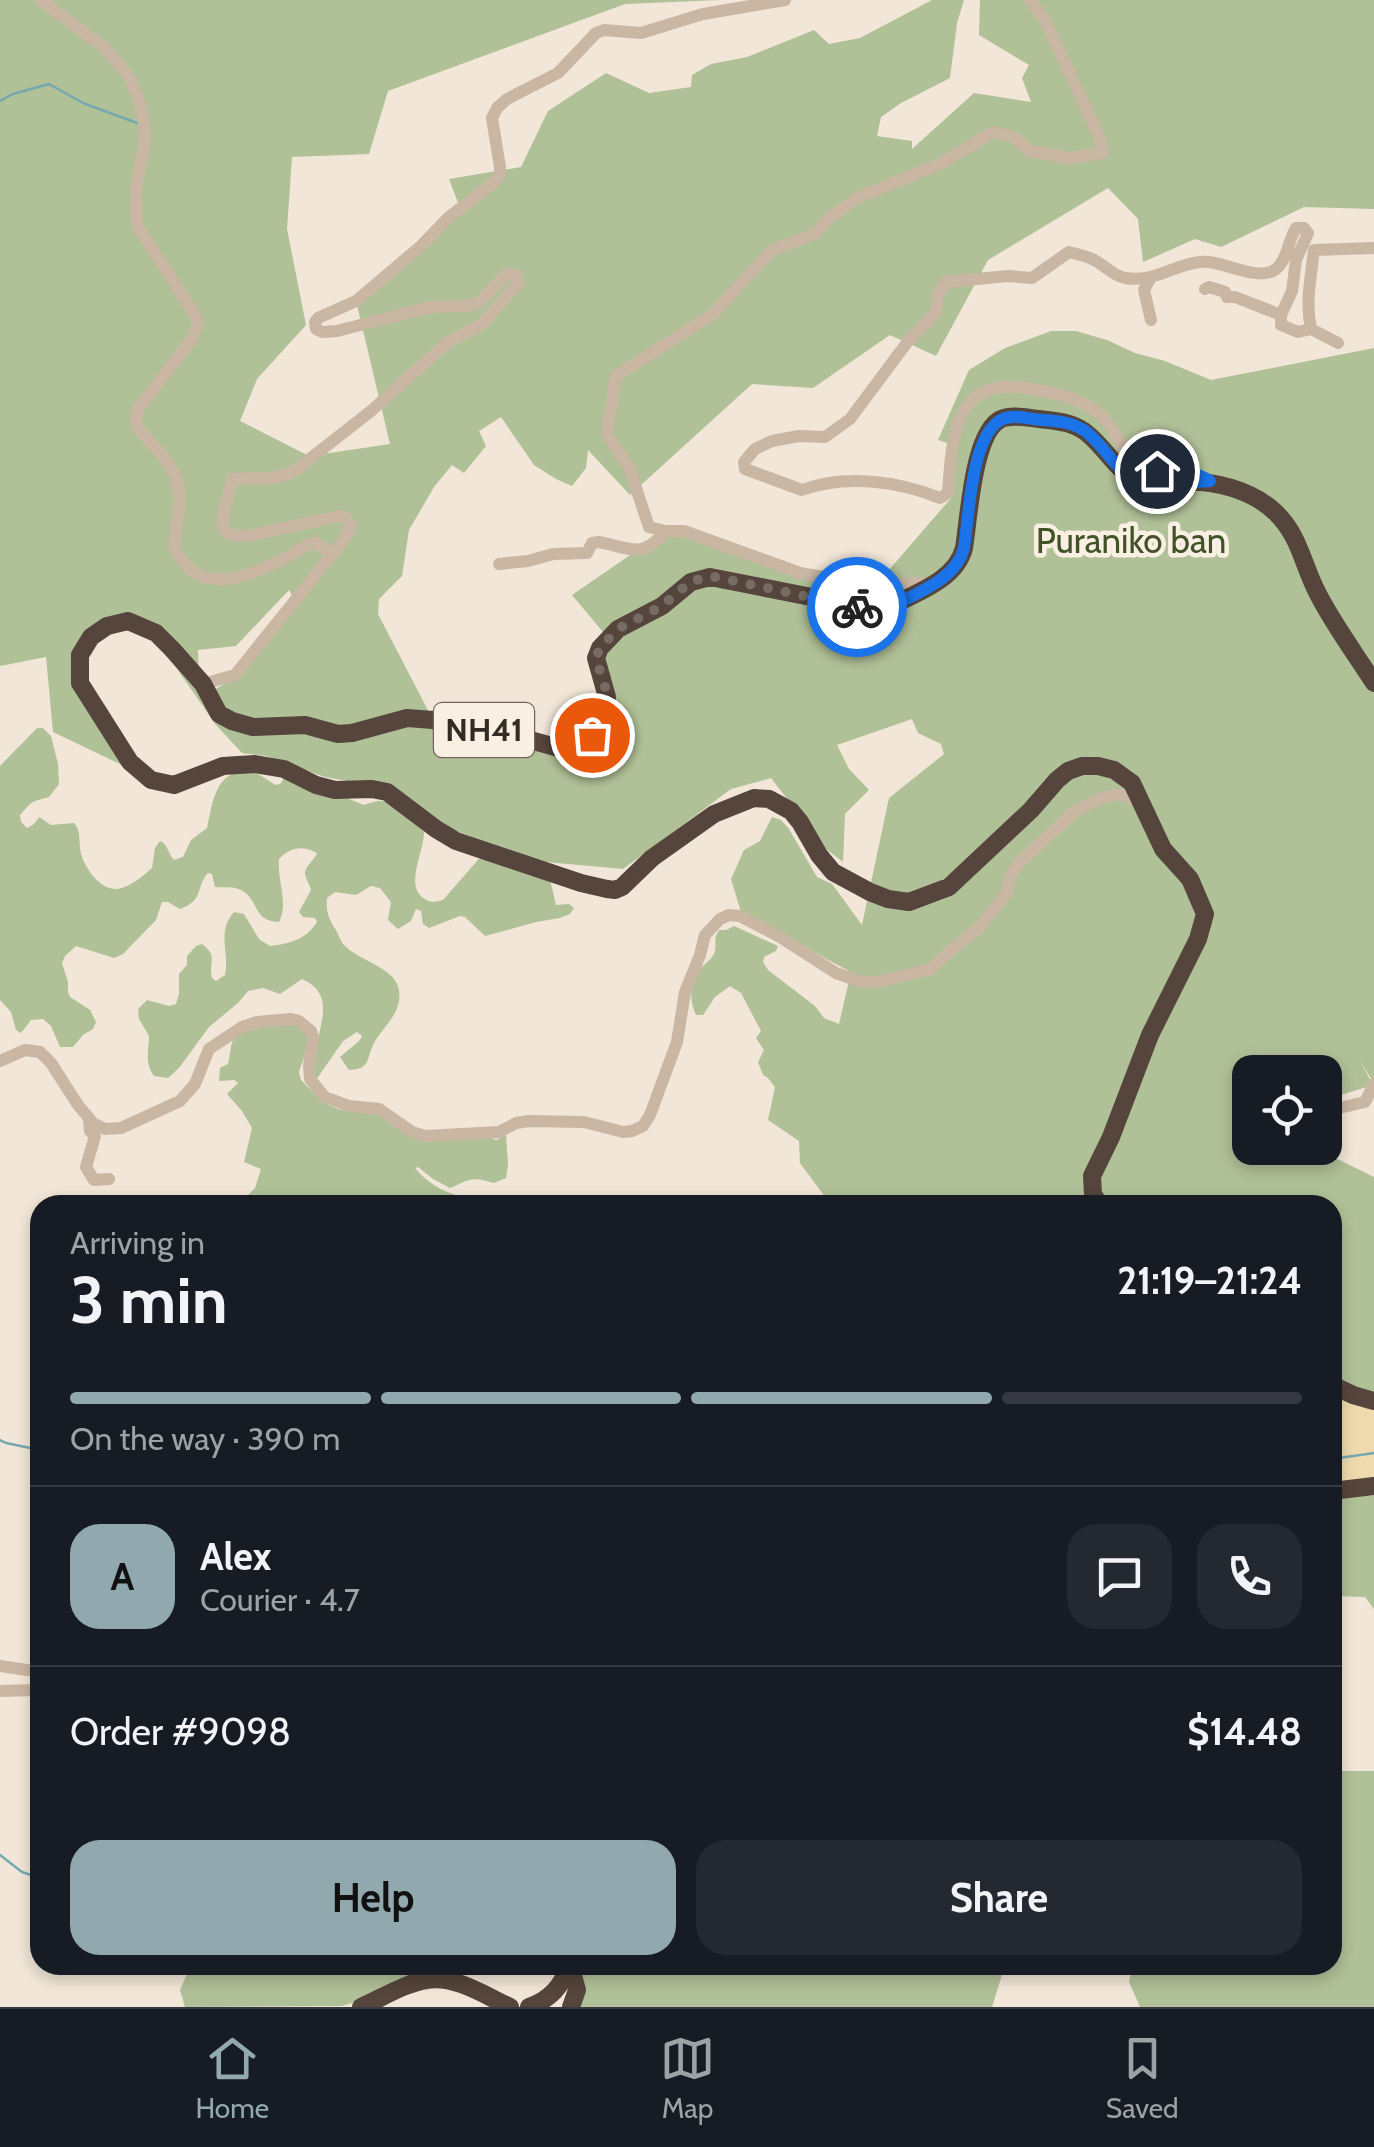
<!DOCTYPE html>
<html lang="en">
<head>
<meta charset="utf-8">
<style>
	:root { --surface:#171b24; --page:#242831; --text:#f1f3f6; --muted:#9ea1a6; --line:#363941; --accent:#91a9ae }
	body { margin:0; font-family:Cabin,sans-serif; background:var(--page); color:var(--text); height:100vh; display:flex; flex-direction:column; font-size:38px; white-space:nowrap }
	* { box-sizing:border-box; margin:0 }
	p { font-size:32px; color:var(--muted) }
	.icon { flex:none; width:55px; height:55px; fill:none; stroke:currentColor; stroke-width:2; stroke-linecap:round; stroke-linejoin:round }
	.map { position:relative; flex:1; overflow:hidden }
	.details { position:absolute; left:30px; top:1195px; width:1312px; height:780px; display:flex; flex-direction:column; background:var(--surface); border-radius:30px; box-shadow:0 5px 15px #0003 }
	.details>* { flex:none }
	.fabs { position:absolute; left:1232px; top:1055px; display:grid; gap:20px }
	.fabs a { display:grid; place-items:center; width:110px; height:110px; border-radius:20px; background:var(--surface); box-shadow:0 5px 15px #0003; font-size:50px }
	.pin { position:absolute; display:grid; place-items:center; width:85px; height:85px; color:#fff; margin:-42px; border:5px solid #fff; border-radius:50%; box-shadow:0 2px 10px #0007 }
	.courier { position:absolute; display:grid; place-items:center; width:100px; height:100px; margin:-50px; border:8px solid #1a73e8; border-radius:50%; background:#fff; color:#222; box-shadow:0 2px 12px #0007 }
	.headline em { font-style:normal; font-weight:800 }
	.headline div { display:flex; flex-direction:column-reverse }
	.headline { display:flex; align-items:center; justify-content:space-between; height:170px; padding:0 40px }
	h1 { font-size:65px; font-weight:800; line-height:75px }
	.bar { display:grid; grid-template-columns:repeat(4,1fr); gap:15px 10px; align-content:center; height:120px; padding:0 40px }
	.bar i { height:12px; border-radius:8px; background:var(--line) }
	.bar .on { background:var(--accent) }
	.bar p { grid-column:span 4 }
	.line { display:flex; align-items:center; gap:25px; padding:0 40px; border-top:2px solid var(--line) }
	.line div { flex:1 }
	.round { display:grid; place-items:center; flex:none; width:105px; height:105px; border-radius:30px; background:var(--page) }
	.action { display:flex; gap:20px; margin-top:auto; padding:20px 40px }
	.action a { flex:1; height:115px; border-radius:30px; background:var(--accent); color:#111; font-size:40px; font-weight:800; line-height:115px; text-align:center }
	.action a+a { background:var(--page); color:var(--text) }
	.tabs { display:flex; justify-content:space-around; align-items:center; height:140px; border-top:2px solid var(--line); background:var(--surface); font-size:28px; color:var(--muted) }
	.tabs a { display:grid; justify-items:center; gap:5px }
	.tabs .on { color:var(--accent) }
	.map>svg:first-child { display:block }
</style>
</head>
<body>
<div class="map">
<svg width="1374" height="2007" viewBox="0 0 1374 2007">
	<rect width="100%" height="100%" fill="#f1e6d7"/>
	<g fill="#b0c097" fill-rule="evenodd">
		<path d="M0,0H719L625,4L388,91L369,154L292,157L287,229L306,325L257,379L240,421L309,456L390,444L356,301L460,208L449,179L521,167L548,111L606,73L649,93L691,87L692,75L711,64L747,57L814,30L829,44L860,38L932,0H964L957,23L950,78L901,103L881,117L877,136L912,141V149L974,93L1031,102L1022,78L1029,65L979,35L980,0H1374V209L1304,207L1221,247L1195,239L1143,262L1138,219L1108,188L988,260L936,356L890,335L813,388L752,384L630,495L588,450L586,468L572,486L556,479L534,465L501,417L479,431L486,446L464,473L452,465L434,487L409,530L402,576L379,599L378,614L433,720L559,748L603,724L596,658L608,638L572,595L665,531L792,570L882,578L952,497L957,446L938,440L969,370L1005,348L1051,331H1076L1107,340L1135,353L1165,361L1211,380L1374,348V1083L1360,1061L1373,1085L1325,1100V1072H1250V1148H1315L1374,1177V1393L1361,1392L1333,1378L1332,1205H831L800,1163L799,1141L768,1120L775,1087L768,1078L763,1075L758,1062L764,1050L756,1038L761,1031L741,993L730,986L715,997L703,1015H696C688,997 690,983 702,967C705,963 711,960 714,954C718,944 712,941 719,930H726L734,926L778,946L776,951L764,957L763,962L768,970L815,1006L824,1018L839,1024L851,972C813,954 780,927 741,912L731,879L744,850L760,841L772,817L781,820L789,829L817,877L832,884L862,925L889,798L944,754L941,744L918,733L912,719L837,745L849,769L869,790L845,814L843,862L826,849L771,778L731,789L623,869L546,862L556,905L569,904L574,908L570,914L560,918L536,922L485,936L465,917L460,916L429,928L423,924L421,911L416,909L411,921L398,929L388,920L391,902L380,888L371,886L356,895L335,892L327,898C326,911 328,917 334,927C339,934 340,942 346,947C365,965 408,969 398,1005C394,1020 379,1032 373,1045C366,1061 370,1069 349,1070L340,1057L360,1040L362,1036L357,1032L343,1041L316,1080L312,1077C314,1066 315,1055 317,1044C322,1018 333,993 302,979L280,994L263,988L248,991L238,1003L209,1027L179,1068L168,1078L154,1076C144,1062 149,1051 149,1036L139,1019L138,1009L147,1000L169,1006L176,1004L179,994V974L187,965V956L196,946L202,944C219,957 208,961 212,978L216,981L225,975C230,953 216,932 234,912L244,914L259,939L270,946C289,944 307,939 317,922L315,918L303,917L299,912L311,890C310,885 305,878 305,873C305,866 315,860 317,853C303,845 290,847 279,859C277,881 289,903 279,922C252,921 260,900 241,890C233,886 224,888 215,887L212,874L208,873C195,887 205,900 180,909L168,902H162L156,920L123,954L114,958L76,946L65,956L62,963L68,982V992L70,997L90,1010L96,1022L93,1029L83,1035L73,1047H60L51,1026L43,1019L31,1020L21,1033L16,1030L11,1012L0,1000V766L37,728H43L51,736L58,764L59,784L49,797C30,803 34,799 20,815L21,822L27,828L34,824L39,817L51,825L74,823C82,832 78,841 81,853C84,867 100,891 118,889C130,887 143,876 152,868L155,848L160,841C168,844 168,854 174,860L183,857L191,840L207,828C213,801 216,765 255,773C261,774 269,782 276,785L280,784L283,780L282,772L311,787L318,795L344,797L364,805L377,801L394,802L424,832C424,851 407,881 420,895C428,903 433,903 443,900L491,845L447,827L364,784L325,777L266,756L242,753L216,725L161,646L137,628C121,632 97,635 88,652C73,680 131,753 147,777L53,732L46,657L0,666ZM289,590L295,601L240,675L200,698L198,650L236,646Z"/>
		<path d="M294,1023L302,1027L310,1039L299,1072L301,1080L324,1103L341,1110L378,1114L423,1142L486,1136L496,1140L506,1135L508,1165L506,1178L494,1183C472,1176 470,1179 450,1188L433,1179L418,1167L415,1168C431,1188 450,1194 474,1200L475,1205H414L402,1197H397L392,1205H245L242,1201L255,1188L261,1169L244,1162L252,1128L242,1111L227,1094L238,1083L234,1080L219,1081L220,1068L228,1064L232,1042L237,1034L261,1027Z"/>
		<polygon points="1374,1493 1374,1609 1365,1597 1333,1596 1333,1496"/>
		<polygon points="1333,1771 1374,1771 1374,2007 1140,2007 1129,1982 1133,1965 1332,1965"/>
		<polygon points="191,1965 437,1965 362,2000 342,2006 185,2007 180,1990"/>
		<polygon points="575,1965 1005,1965 992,2007 579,2007"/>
	</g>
	<polygon fill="#eedaac" points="1333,1378 1361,1392 1374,1393 1374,1493 1333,1496"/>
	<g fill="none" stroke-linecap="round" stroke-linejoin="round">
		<g stroke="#76a9ae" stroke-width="2.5">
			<polyline points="0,101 13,94 49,84 83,103 137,123"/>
			<polyline points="0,1440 6,1443 40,1450"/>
			<polyline points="1332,1459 1374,1453"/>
			<polyline points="0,1855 22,1872 40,1878"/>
		</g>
		<g stroke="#c9b6a3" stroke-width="12">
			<path d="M41,0L105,48L130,78L140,103L146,135L136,190L137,225L195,315L198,324L191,340L138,409L136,420L138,428C151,444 171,461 177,481C183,500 176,526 174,546C201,609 269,567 310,544L316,543L331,553"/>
			<polyline points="1150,279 1144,290 1151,320"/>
			<polyline points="1205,289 1209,287 1225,292 1227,297 1235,297 1281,315"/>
			<path d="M1311,329C1305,302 1311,277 1314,250L1374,248"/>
			<path d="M1208,480C1187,466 1162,477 1141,465C1120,454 1116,425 1097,412C1077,397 1056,394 1032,389C954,374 952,435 948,493L940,498C898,481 845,474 802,490L745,469L744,462L755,449L772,441L799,436L825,437L850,419L909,340L936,313L938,295L946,282L1008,276L1032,278L1069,252C1076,254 1085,256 1092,259C1104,264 1111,275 1125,278C1154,283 1173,265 1200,262C1221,259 1258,283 1276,269C1288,259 1288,240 1296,228H1304L1308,233L1296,260L1292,291L1281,315V325L1298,332L1311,329L1338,343"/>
			<path d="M499,564L528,561L553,554L587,553L592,543L599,542C630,548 643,560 665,531"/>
			<polyline points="933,584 904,583 878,592 867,590 840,580 800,573 684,531 665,531 649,527 629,467 607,434 616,376 713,314 772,250 815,234 829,218 859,197 940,164 993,132 1014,137 1030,151 1068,158 1103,153 1099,136 1045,20 1030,0"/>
			<path d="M203,684L235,675L343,541L351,527L346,518L339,516L248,536H234L225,531L222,521L232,479C255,476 277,483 297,469L371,411L447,343L482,324L519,282L517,275L506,274L480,302L468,306L431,307L337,331L322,332L316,329L315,322L318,318L356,301L421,246L449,217L497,180L500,174V167L492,118L497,108L507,99L558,73L596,33L604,30L641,33L703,14L785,0"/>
			<polyline points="0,1061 25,1050 40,1052 51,1063 78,1105 93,1123 105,1129 121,1128 180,1101 195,1084 209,1049 242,1027 257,1022 291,1019 299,1021 311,1031 313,1038 309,1065 310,1079 325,1097 349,1106 379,1109 412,1132 425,1136 499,1132 516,1123 529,1121 584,1122 623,1132 632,1131 643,1126 650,1115 677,1042 685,992 700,955 705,935 720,919 729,915 740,916 780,937 836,973 859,981 877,982 931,969 952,949 979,928 1006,894 1012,873 1020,862 1075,811 1101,798 1119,794 1139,801"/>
			<polyline points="1335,1109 1365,1102 1374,1084"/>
			<polyline points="89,1120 90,1131 95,1136 86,1167 94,1180 109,1179"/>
			<polyline points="0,1666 40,1672"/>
			<polyline points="0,1691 40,1690"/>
		</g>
		<g stroke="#55453c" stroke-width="18">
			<path d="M1100,1205L1093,1194L1092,1176L1111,1137L1150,1035L1198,939L1205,914L1190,879L1163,849L1132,783L1114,770L1098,766H1082L1068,771L1057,780L1031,810L949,887L909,902L888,899L870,892L833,872L819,855L800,822L791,811L769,799L754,798L714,814L652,858L622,887L615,890L607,889L581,883L456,841L436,829L387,792L372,789L335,790L316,785L284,769L255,764L223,766L174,785L151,780L130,762L80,683V655L91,637L107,626L128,621L156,633L172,649L203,684L219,714L232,721L253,727L305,725L338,734L352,733L407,718L433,720L461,728L494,730L559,748L571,746L592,735L603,724L607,712V697L596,658L600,648L618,629L662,606L691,582L710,577L877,610L889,607C916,593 956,580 964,548C969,518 973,432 1001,419C1013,414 1027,418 1039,419C1057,421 1075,422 1089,435C1109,452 1119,476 1146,484C1158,487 1171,483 1183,482C1214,480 1252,490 1275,512C1299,534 1303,565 1317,592C1333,624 1355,653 1374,683"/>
			<polyline points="1332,1385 1353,1395 1374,1401"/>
			<polyline points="1332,1491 1374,1486"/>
			<polyline points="570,1965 577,1990 571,2007"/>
			<path d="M361,2007C382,1998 405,1983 427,1980C455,1975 486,1996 510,2007"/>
			<path d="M529,2007C551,1999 562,1986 569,1965"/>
		</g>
	</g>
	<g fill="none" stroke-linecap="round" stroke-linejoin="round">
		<polyline stroke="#766c63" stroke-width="10" stroke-dasharray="0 18" points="592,735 603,724 608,712 608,697 596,658 600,648 618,629 662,606 690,582 710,576 857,607"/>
		<path stroke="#1a73e8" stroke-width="12" d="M857,607L877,610L889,608C916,593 956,580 964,548C969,517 971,432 1003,419C1012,415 1023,417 1033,419C1051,421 1069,420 1085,431C1106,446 1115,473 1141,482C1159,489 1190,482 1210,481C1193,470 1176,471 1157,471"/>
	</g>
	<g text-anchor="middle" stroke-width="9" stroke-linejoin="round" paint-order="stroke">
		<rect fill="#f9f0e3" stroke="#6f665e" stroke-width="2.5" x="434" y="703" width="100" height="54" rx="8"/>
		<g font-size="32" font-weight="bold" fill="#342b25">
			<text x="484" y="741">NH41</text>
		</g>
		<g font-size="35" fill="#415229" stroke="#f9f0e3">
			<text x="1131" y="553">Puraniko ban</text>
		</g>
	</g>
</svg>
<div class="fabs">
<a><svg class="icon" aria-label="locate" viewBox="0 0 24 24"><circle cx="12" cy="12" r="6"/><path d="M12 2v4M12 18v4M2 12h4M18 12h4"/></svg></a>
</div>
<div class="pin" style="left:592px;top:735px;background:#ea580c"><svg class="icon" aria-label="bag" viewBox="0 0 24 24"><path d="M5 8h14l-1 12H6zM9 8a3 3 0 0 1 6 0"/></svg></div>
<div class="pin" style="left:1157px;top:471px;background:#1f2937"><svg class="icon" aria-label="home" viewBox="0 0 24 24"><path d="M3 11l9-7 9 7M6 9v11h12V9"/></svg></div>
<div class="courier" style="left:857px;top:607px"><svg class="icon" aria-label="bike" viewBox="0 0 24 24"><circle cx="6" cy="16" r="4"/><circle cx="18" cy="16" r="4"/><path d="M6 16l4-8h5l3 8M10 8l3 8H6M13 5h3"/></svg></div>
<section class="details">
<div class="headline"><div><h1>3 min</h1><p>Arriving in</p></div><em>21:19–21:24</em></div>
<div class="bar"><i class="on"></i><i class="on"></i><i class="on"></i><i></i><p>On the way · 390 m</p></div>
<div class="line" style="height:180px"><b class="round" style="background:var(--accent);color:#111">A</b><div><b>Alex</b><p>Courier · 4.7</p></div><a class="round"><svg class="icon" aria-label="chat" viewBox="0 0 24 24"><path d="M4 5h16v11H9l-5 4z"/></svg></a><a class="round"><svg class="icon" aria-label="phone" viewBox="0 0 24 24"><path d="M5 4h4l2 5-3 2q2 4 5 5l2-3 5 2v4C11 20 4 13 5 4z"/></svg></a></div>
<div class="line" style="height:130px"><div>Order #9098</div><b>$14.48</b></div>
<div class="action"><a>Help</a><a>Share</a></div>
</section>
</div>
<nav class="tabs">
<a class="on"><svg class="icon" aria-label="home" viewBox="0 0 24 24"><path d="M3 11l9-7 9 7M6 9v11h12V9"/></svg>Home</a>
<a><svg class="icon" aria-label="map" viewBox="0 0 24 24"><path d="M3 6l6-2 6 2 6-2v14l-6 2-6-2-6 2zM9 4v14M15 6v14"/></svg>Map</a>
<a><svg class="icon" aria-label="saved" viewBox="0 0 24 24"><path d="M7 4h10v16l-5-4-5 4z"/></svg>Saved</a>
</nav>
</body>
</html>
